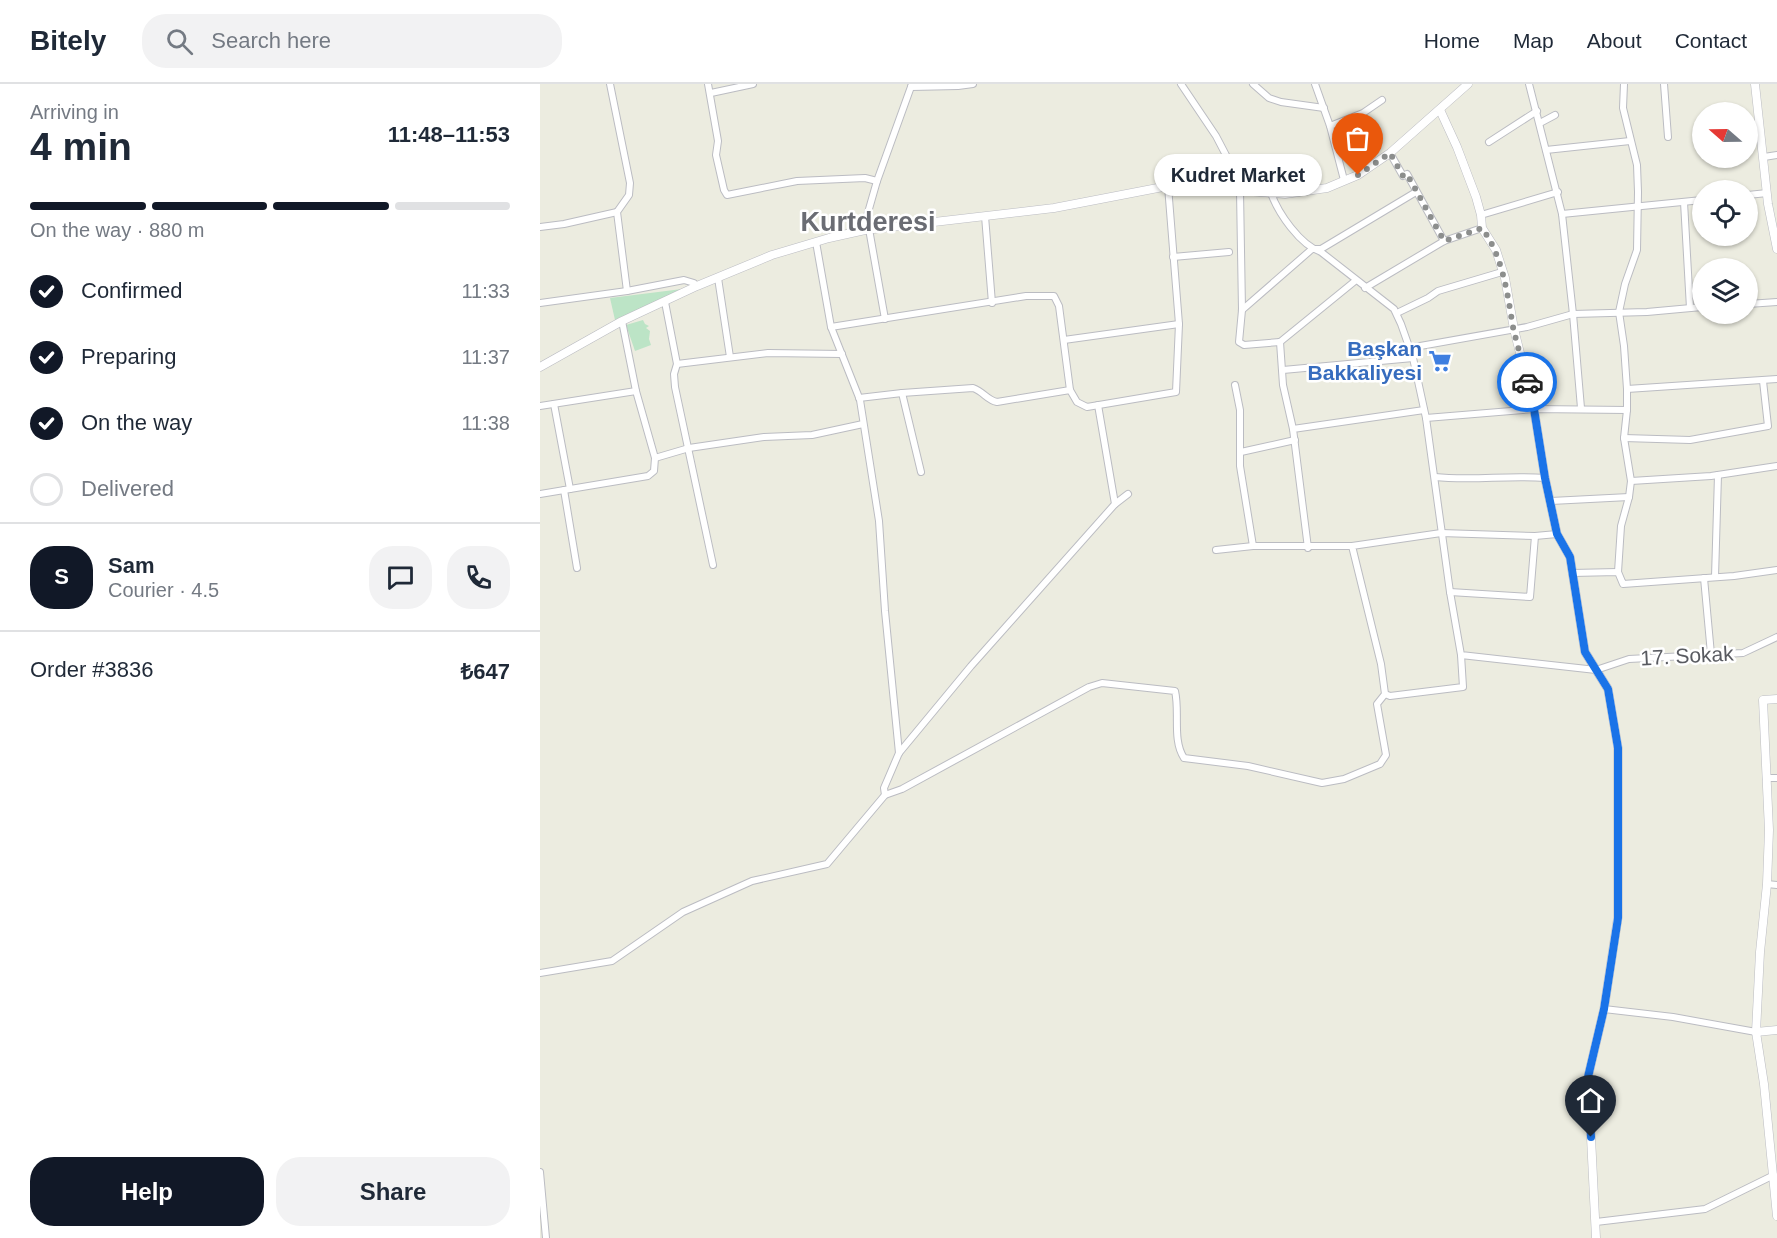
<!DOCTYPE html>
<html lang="en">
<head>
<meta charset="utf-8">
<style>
	:root { --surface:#fff; --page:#f2f2f3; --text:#1f2937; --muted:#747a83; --line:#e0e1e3; --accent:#111827 }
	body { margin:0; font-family:Arial,sans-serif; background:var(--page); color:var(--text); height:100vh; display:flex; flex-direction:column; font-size:22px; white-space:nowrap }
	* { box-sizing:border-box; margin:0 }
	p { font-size:20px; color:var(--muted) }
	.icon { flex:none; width:33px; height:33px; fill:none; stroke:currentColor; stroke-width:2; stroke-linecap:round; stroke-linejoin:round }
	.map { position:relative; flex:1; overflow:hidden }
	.side { display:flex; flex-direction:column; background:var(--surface); width:540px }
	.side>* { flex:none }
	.needle { width:39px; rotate:290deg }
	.controls { position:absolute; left:1152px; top:18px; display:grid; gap:12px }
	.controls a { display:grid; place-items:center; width:66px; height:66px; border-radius:50%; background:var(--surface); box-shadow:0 2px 4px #0004; font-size:30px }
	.pin { position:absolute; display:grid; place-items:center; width:51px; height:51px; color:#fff; margin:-62px -26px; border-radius:50% 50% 50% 0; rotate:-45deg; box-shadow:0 0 6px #0007 }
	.pin .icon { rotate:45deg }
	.courier { position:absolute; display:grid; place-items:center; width:60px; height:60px; margin:-30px; border:4px solid #1a73e8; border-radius:50%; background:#fff; color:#222; box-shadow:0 2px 8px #0007 }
	.bubble { position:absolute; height:42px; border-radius:21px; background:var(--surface); box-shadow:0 2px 4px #0004; font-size:20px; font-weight:600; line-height:42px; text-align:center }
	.overview em { font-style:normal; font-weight:600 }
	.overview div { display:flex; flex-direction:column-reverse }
	.overview { display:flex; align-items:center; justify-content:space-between; height:102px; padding:0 30px }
	h1 { font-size:39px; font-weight:600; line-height:45px }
	.bar { display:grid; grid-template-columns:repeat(4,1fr); gap:9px 6px; align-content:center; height:72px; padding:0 30px }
	.bar i { height:8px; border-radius:4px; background:var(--line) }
	.bar .on { background:var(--accent) }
	.bar p { grid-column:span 4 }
	.line { display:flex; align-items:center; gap:15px; padding:0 30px; border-top:2px solid var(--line) }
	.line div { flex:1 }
	.round { display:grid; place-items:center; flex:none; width:63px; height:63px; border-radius:24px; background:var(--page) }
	ol { padding:0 30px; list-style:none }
	li { display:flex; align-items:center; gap:18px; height:66px }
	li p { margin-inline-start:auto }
	li .icon { padding:6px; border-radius:50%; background:var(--accent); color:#fff; stroke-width:4 }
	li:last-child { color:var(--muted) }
	li i { width:33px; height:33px; border:3px solid var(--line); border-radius:50% }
	.cta { display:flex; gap:12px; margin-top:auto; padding:12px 30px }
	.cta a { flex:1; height:69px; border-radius:24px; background:var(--accent); color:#fff; font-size:24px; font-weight:600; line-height:69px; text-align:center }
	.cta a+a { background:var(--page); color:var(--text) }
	header { display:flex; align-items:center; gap:36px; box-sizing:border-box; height:84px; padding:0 30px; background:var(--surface); border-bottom:2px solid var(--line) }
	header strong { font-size:28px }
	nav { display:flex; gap:33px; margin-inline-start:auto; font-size:21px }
	.search { width:420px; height:54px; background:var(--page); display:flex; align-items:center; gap:15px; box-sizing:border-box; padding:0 21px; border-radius:24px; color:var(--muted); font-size:22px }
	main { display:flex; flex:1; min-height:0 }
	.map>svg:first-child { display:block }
</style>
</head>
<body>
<header>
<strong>Bitely</strong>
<div class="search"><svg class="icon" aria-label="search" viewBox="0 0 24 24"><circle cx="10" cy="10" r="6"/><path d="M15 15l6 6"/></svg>Search here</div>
<nav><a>Home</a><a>Map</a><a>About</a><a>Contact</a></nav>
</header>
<main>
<section class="side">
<div class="overview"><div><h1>4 min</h1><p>Arriving in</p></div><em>11:48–11:53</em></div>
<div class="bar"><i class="on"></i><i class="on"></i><i class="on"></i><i></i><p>On the way · 880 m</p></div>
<ol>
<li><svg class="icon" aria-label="check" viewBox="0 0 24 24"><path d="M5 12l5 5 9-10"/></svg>Confirmed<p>11:33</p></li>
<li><svg class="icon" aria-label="check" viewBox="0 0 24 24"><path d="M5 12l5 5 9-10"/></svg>Preparing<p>11:37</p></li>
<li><svg class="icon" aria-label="check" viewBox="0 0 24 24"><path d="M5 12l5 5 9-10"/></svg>On the way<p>11:38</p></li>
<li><i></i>Delivered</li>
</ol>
<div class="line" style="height:108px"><b class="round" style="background:var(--accent);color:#fff">S</b><div><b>Sam</b><p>Courier · 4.5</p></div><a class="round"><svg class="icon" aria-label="chat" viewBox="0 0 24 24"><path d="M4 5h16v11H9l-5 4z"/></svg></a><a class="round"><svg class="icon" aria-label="phone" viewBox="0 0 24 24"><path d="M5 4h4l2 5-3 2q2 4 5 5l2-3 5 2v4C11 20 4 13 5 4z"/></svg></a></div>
<div class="line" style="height:78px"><div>Order #3836</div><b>₺647</b></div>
<div class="cta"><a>Help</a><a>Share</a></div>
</section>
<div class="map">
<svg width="1237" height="1154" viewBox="0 0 1237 1154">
	<rect width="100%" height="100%" fill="#ecece0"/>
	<g fill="#bce4c6">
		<polygon points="142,205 75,236 70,214"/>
		<polygon points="103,236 105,240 109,242 106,244 110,247 109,255 111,261 95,267 86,241"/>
	</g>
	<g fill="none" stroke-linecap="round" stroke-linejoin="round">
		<g stroke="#bbbcc2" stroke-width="8">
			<g id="minor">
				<polyline points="70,0 90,99 89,111 77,128 87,207"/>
				<polyline points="168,0 178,57 176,71 184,106 187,111 257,97 325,94 337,97"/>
				<polyline points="641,0 676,52 688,75 700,107 702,226 699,258 704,261 740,258"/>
				<polyline points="713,0 729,14 741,18 784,24"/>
				<polyline points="775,0 790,42 804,96"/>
				<polyline points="989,0 1022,130 1033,230 1041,324"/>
				<polyline points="1124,0 1128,53"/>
				<polyline points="371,3 418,2 433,0"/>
				<polyline points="171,9 213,0"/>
				<polyline points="1000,39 1015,31"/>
				<polyline points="790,42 823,29 842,16"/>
				<polyline points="949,58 997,27"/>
				<polyline points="1006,66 1090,57"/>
				<polyline points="850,69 863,92 867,90 904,157"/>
				<polyline points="1224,73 1237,71"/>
				<path d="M731,109C738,129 760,161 781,168L854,225L861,240L873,274L886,334L910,508L921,571L1056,586L1089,575L1203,569L1237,553"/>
				<polyline points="1208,111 1227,109"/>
				<polyline points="1144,118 1150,224"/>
				<polyline points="1022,130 1162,116"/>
				<polyline points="941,131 1018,108"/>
				<polyline points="445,132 452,219"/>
				<polyline points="0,143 24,140 77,128"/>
				<polyline points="329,145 345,235"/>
				<polyline points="325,146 327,132 337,97 372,0"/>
				<polyline points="276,158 291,243 320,316 339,437 345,527 359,669"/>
				<polyline points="633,173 689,168"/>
				<polyline points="178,194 190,273"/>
				<polyline points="825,204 904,157 942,144"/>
				<polyline points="125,218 137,280 134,290 135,303 173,481"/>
				<polyline points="0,219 87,207 144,196 154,199 157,202"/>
				<polyline points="1208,220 1237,218"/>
				<polyline points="702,226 772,165 781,165 876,108"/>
				<polyline points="857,229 888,214 898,207 962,188"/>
				<polyline points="82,237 96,307 115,374"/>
				<polyline points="291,243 486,212 514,212 519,222 530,306"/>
				<polyline points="524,256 639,240"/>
				<polyline points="740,258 815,197"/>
				<polyline points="740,258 743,301 753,345"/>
				<polyline points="869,264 987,243 1033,230 1107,228 1162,223"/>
				<polyline points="137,280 228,269 302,270"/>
				<polyline points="743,286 873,274"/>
				<polyline points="695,301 700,326 700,382 713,462"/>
				<polyline points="1087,305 1237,295"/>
				<polyline points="362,309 381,388"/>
				<path d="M319,314L362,309L433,304C444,308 447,316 457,318L530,306L537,318L547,323L636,308L639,240L628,102"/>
				<polyline points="14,320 30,405"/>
				<polyline points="0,322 96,307"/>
				<polyline points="886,334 994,325 1087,326"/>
				<polyline points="1084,354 1150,356 1228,342 1223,297"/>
				<polyline points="701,368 755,356"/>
				<path d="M895,393C932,397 968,391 1005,394"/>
				<polyline points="1091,397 1171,392 1237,382"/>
				<polyline points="24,406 37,484"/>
				<polyline points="0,410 108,392 114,387 115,374 149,364 224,353 272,351 323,340"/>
				<polyline points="1011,417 1089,413"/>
				<polyline points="575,420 588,410"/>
				<polyline points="768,464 753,345 884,326"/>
				<polyline points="676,466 713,462 812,462"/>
				<polyline points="1078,488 1081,442 1089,413 1091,397 1084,354 1087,326 1087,305 1084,262 1079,228 1085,200 1097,166 1098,108 1097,81 1083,24 1084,0"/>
				<polyline points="1032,489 1078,488 1083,500 1194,492 1237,486"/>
				<polyline points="1175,493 1178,391"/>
				<polyline points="1164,494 1171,570"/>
				<polyline points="910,508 990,513 995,452"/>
				<polyline points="845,610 850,612 923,603 921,571"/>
				<polyline points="1226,694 1237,694"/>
				<polyline points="345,711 344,704 359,669 431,582 575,420 558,321"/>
				<polyline points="1227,800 1237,801"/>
				<path d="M0,889L72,877L143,828L212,797L287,780L345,711L362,705L549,603L562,599L635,607C640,628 632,656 644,674L708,682L782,699L804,695L840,680L846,671L837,620L845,610L841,580L812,462L901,449L995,452L1017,450"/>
				<polyline points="1064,925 1133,933 1216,948"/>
				<polyline points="0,1088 6,1154"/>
				<polyline points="1056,1138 1165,1125 1234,1091"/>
			</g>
		</g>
		<g stroke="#bbbcc2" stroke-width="9">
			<g id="tertiary">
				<polyline points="1215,0 1228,120 1237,165"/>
				<polyline points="900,26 917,63 936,113 941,131 942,144 956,166 965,194 974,245 994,325 1005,394 1017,450 1030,473 1045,568 1068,605 1078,664 1078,833 1064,925 1048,993 1056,1154"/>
				<polyline points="0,283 82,237 157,202 232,171 289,154 325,146 514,124 628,102 658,103 745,110 787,104 818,91 850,69 928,0"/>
				<polyline points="1237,615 1223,616 1229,746 1227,800 1220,868 1216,948 1224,1000 1237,1132"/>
				<polyline points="1216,948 1237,946"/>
			</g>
		</g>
		<use href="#minor" stroke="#fff" stroke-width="6"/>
		<use href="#tertiary" stroke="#fff" stroke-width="8"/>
	</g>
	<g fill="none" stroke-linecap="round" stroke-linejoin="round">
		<path stroke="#8c8e8d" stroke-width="6" stroke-dasharray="0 10.8" d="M818,91L850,69L863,92L867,90L904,157L942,144C963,173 967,208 973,243C977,261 983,280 987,298"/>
		<polyline stroke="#1a73e8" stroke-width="8" points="987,298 994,325 1005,394 1017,450 1030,473 1045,568 1068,605 1078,664 1078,834 1064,925 1048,993 1051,1053"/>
	</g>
	<defs>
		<g id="supermarket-bare" transform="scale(1.8)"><path d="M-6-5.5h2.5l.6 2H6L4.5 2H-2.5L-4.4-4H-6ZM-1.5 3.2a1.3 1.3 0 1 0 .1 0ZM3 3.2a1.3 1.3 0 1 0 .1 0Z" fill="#3f7fe0" stroke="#fff" stroke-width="2.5" paint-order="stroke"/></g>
	</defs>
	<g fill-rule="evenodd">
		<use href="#supermarket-bare" x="900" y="277"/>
	</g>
	<g text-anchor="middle" stroke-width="5" stroke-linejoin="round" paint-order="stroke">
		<g font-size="21" font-weight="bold" fill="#366cbe" stroke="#fff" text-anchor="end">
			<text x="882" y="272">Başkan<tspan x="882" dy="24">Bakkaliyesi</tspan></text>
		</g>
		<g font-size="21" fill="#595b61" stroke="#fff">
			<text transform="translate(1147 572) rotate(-3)" y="7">17. Sokak</text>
		</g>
		<g font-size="27" font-weight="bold" fill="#6a6c73" stroke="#fff">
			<text x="328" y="147">Kurtderesi</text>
		</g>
	</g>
</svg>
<div class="controls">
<a><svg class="needle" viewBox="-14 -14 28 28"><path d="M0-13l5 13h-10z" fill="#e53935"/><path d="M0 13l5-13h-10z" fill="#747a83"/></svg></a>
<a><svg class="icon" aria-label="locate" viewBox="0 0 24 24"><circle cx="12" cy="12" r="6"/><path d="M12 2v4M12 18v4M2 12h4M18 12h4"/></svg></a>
<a><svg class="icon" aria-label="layers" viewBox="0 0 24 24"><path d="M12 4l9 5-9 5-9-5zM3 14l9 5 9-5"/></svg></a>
</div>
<div class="pin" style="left:818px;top:91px;background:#ea580c"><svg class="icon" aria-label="bag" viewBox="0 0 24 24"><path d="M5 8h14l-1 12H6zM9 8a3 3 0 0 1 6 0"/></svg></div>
<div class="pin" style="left:1051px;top:1053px;background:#1f2937"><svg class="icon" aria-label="home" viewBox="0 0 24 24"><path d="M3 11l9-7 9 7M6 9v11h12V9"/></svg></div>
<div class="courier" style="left:987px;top:298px"><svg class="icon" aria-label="car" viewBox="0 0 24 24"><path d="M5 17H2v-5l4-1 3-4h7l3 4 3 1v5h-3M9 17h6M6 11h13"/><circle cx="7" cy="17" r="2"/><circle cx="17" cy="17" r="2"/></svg></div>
<div class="bubble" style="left:614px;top:70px;width:168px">Kudret Market</div>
</div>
</main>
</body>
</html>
